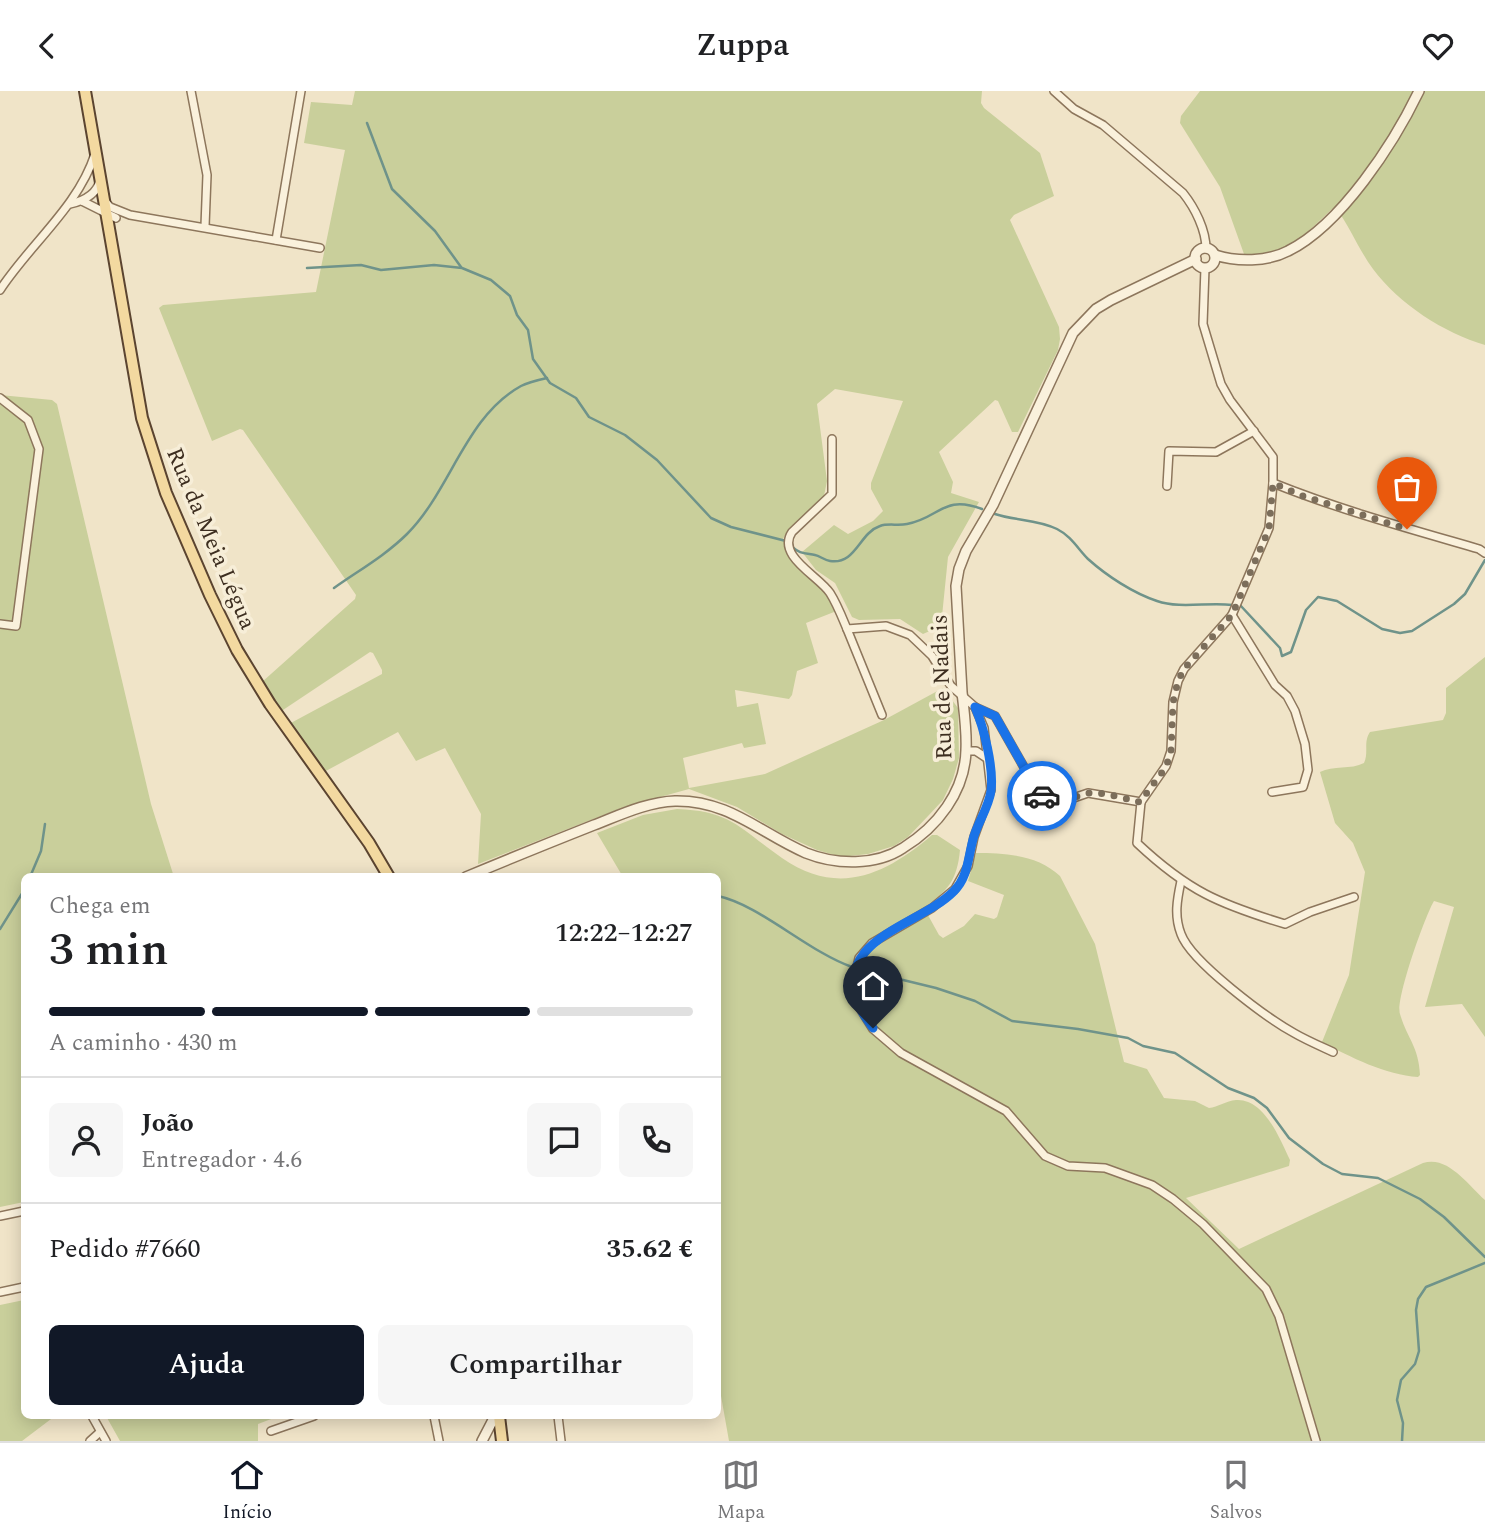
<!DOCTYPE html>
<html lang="pt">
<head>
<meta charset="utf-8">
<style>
	:root { --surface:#fff; --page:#f6f6f6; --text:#202124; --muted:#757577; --line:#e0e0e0; --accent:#111827 }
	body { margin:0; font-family:Spectral,serif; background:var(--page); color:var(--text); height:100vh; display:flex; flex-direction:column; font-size:26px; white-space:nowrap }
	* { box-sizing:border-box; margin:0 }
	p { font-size:23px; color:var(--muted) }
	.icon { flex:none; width:38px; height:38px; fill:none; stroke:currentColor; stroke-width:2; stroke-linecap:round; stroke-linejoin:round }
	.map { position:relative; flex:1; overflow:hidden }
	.sheet { position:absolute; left:21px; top:782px; width:700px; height:546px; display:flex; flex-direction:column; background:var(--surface); border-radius:10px; box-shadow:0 4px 18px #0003 }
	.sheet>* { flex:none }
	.pin { position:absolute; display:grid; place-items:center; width:60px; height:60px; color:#fff; margin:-72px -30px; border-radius:50% 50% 50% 0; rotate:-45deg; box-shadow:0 0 7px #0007 }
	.pin .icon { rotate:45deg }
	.courier { position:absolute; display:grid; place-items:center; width:70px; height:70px; margin:-35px; border:5px solid #1a73e8; border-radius:50%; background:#fff; color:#222; box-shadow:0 2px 9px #0007 }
	.summary em { font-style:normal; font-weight:600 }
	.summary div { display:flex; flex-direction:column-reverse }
	.summary { display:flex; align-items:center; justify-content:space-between; height:119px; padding:0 28px }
	h1 { font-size:46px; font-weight:600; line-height:52px }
	.bar { display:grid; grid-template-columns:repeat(4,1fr); gap:10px 7px; align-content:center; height:84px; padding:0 28px }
	.bar i { height:9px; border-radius:5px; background:var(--line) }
	.bar .current { background:var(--accent) }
	.bar p { grid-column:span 4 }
	.line { display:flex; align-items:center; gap:18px; padding:0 28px; border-top:2px solid var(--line) }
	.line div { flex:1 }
	.round { display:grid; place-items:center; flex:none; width:74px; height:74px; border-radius:10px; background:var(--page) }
	.cta { display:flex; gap:14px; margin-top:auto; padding:14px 28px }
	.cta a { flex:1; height:80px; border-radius:10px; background:var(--accent); color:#fff; font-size:28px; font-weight:600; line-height:80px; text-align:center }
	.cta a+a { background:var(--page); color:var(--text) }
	header { display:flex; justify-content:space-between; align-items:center; height:91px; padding:0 28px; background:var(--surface); font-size:32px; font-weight:600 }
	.tabs { display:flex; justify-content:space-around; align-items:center; height:98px; border-top:2px solid var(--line); background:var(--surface); font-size:19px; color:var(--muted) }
	.tabs a { display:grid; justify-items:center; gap:4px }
	.tabs .current { color:var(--accent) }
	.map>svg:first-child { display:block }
</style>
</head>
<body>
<header><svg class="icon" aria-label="back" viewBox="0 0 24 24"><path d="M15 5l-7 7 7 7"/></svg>Zuppa<svg class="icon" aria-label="heart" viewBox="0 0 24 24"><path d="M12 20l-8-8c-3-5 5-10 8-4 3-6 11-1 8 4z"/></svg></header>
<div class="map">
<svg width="1485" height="1350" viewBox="0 0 1485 1350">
	<rect width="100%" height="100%" fill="#f0e4c8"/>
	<g fill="#c9cf9b">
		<polygon points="355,0 982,0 981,12 984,17 1040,62 1054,105 1014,124 1010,129 1059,236 1060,248 1058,259 1018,341 1012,341 998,310 995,309 939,361 953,391 951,402 979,411 948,466 941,535 923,543 900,528 859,529 852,526 835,492 816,479 802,461 834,434 848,443 873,430 883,420 871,398 871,392 903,310 835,298 817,313 827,390 824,405 786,442 783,448 792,470 827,500 835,517 834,521 806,532 818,572 797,580 792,604 789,608 735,599 737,616 758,612 766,653 744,657 742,652 683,667 689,697 765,683 884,629 943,597 958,617 959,667 953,688 943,709 929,724 908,746 894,755 868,763 841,766 817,759 782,743 737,716 689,698 624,716 478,773 481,723 445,657 416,670 398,641 324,681 289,633 382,583 382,579 373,562 370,561 280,621 262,591 355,508 356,504 243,339 240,338 212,350 159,217 163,214 316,201 345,59 304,52 311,11 352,14"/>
		<path d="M1200,0H1485V254C1444,242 1399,213 1373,178C1359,159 1350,136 1336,117L1332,118C1310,139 1278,173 1244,163L1220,96L1180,32L1181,25Z"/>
		<polygon points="0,304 52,309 57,313 151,713 174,786 24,786 24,1111 0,1116"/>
		<path d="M1485,566V946L1462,913L1425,916L1454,816L1434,810C1425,825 1395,909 1400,923C1407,947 1419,956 1420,984L1418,986C1386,984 1350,966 1322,951L1349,884L1365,781L1353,752L1335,732L1320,681C1333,674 1351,679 1364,672C1369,662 1363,651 1370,641L1443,629L1446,622V597Z"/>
		<path d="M677,718C732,720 740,738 782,767C838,806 885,784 932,744H937L960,759C957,790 948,799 924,817L939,844L943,847L964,835L975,823L994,828L997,826L1004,804L968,790L976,762C1006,762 1038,764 1060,785L1095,853L1124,971L1147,978L1164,1007L1195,1010L1209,1017C1218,1016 1226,1010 1236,1009C1264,1007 1280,1048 1290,1069L1289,1075L1186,1107L1239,1158L1423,1072C1448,1064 1468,1094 1485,1109V1350H729L718,1288V786H623L597,742L643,724Z"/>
		<polygon points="24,1209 24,1325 55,1325 22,1350 0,1350 0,1214"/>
		<polygon points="106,1325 279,1325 258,1333 258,1350 120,1350"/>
	</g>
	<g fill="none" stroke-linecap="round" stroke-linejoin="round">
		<g stroke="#6f938a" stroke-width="2.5">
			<polyline points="367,32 392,98 435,140 461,176"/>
			<polyline points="307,177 361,174 381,179 434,174 462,177 491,189 510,205 517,224 528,239 533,268 550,292 576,307 589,326 625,344 657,369 711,427 731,436 786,450"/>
			<path d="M995,423C1016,430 1037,428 1057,438C1071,445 1078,458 1088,468C1107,485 1133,502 1157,510C1180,518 1208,511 1232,514"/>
			<path d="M791,455C800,463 804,462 815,464C820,465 824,469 830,470C856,474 859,442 880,435C888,432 898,435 907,433C940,427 943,403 982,418"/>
			<path d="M334,497C358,480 386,464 407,443C451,399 465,326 521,295C529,291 538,289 547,287"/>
			<polyline points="1240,514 1280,557 1282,565 1291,561 1306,519 1318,506 1337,510 1382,538 1400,542 1412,540 1454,513 1465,503 1485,469"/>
			<polyline points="30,786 41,760 45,733"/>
			<path d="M718,805C760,814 807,860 852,876"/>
			<polyline points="0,838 23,801"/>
			<polyline points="862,879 936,897 975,910 1012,930 1078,938 1128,947 1143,955 1175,962 1228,997 1254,1007 1267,1017 1289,1047 1323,1073 1342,1083 1378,1087 1420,1108 1444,1126 1485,1166"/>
			<polyline points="1402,1350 1403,1332 1397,1309 1401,1289 1415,1273 1419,1260 1416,1219 1418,1208 1426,1196 1485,1172"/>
		</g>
		<g stroke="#8d765c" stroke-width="10">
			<g id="minor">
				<polyline points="191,0 207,84 205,135"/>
				<path d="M1054,0L1074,18L1103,34L1183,102C1195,117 1206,139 1206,158"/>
				<polyline points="104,109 110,116 130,124 320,157"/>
				<polyline points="82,110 116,127"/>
				<path d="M70,113C83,110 97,104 100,89"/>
				<polyline points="276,149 301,0"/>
				<path d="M0,199C30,153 78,116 95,63"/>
				<polyline points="0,307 28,329 39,358 16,535 0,533"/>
				<path d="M832,348V403L792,441C776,465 819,485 830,502C837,513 842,526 847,538L886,535L910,544L932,565L951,595L975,616L984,637L991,699L974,746L968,775L955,798L932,817L872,852L859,867L854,889L858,914L873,938L901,962L1006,1020L1045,1065L1068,1075L1105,1077L1152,1094L1173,1108L1203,1133L1266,1198L1279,1225L1316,1350"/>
				<path d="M1273,392C1340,419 1410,438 1479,458L1485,462"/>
				<polyline points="1167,395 1169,360 1216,361 1254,340"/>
				<polyline points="1232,524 1275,594 1287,605 1295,620 1305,653 1308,679 1303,696 1272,701"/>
				<polyline points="847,538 882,624"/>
				<polyline points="975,616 995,625 1033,692 1046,709 1059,712 1088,702 1141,711"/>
				<polyline points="967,660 976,660 988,668"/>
				<polyline points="1141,711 1166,675 1171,660 1173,611 1178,590 1184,578 1232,524 1269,437 1273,392 1273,366 1230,309 1221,293 1203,233 1205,177"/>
				<path d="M1141,711L1137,752C1188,800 1219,813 1285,833L1310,821L1354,806"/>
				<path d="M1181,790C1177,809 1174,825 1181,843C1191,871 1267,927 1294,942C1306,949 1320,955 1333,961"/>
				<polyline points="0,1125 24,1120"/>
				<polyline points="0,1201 24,1196"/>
				<polyline points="92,1325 106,1350"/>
				<polyline points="434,1325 439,1350"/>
				<polyline points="558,1325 561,1350"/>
				<polyline points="271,1340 314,1325"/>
				<polyline points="90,1350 100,1341"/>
			</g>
		</g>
		<g stroke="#8d765c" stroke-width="12">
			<g id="tertiary">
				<circle cx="1205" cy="167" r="10"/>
				<path d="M1215,164C1237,171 1267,171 1288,160C1341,134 1394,52 1419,0"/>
				<path d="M466,786C509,768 551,751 594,734C620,724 647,711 675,710C729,709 760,742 806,762C836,774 876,775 903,757C937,736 965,701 966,659C967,640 964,620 962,601C960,566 958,530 956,495L959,478L966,460L993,414L1073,242L1096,218L1111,209L1196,168"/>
				<polyline points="482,1350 495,1325"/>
			</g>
		</g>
		<g stroke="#5b4430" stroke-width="14">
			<g id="primary">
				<polyline points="85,0 142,327 166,402 210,504 237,559 270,613 369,752 389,786"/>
				<polyline points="499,1325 502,1350"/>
			</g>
		</g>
		<use href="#minor" stroke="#faf1dc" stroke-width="7"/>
		<use href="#tertiary" stroke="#faf1dc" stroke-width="9"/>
		<use href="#primary" stroke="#f3d9a0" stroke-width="10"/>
	</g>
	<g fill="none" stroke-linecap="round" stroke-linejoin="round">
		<path stroke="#7c6e5b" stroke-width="7" stroke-dasharray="0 12.6" d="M1042,705C1056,721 1074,703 1090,702C1107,701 1124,708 1140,711L1166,676L1171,660L1173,611L1178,590L1184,578L1232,524L1269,438L1273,392L1300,404L1407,438"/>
		<path stroke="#1a73e8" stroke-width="9" d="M873,937C868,930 862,922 859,915C831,847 920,835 954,800C969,785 968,764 974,745C979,730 989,715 991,700C994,677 984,637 975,616L995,625L1033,692L1042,705"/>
	</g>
	<g text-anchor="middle" stroke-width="7" stroke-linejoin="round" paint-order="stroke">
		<g font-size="23" fill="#3d2e20" stroke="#f7eed8">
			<text transform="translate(212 447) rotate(67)" y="8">Rua da Meia Légua</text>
			<text transform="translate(941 596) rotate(-92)" y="8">Rua de Nadais</text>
		</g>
	</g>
</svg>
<div class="pin" style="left:1407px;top:438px;background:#ea580c"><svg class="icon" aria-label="bag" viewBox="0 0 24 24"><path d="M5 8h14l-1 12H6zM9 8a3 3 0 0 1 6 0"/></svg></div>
<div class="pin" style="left:873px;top:937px;background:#1f2937"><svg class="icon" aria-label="home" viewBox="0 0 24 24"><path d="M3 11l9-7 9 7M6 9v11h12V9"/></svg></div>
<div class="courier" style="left:1042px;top:705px"><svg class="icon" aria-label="car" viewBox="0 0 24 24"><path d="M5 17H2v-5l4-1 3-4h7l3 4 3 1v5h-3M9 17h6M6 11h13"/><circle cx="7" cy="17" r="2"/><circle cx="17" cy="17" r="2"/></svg></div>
<section class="sheet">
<div class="summary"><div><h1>3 min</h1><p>Chega em</p></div><em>12:22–12:27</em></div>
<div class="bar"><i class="current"></i><i class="current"></i><i class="current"></i><i></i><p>A caminho · 430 m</p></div>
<div class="line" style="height:126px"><a class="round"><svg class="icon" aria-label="person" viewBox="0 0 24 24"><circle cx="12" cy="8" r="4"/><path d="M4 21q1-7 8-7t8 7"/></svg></a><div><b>João</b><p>Entregador · 4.6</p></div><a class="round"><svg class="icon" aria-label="chat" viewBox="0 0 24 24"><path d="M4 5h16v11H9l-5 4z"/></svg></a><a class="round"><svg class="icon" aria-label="phone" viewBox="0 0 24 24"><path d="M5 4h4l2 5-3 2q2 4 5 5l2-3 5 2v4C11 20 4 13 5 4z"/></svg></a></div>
<div class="line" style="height:91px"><div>Pedido #7660</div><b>35.62 €</b></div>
<div class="cta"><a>Ajuda</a><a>Compartilhar</a></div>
</section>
</div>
<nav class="tabs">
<a class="current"><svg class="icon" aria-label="home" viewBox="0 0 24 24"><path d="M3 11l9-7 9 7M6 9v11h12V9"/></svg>Início</a>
<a><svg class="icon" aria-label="map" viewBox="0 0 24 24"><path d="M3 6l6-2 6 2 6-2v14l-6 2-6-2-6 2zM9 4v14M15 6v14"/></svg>Mapa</a>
<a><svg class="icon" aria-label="saved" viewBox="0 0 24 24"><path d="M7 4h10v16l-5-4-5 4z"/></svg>Salvos</a>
</nav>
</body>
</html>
